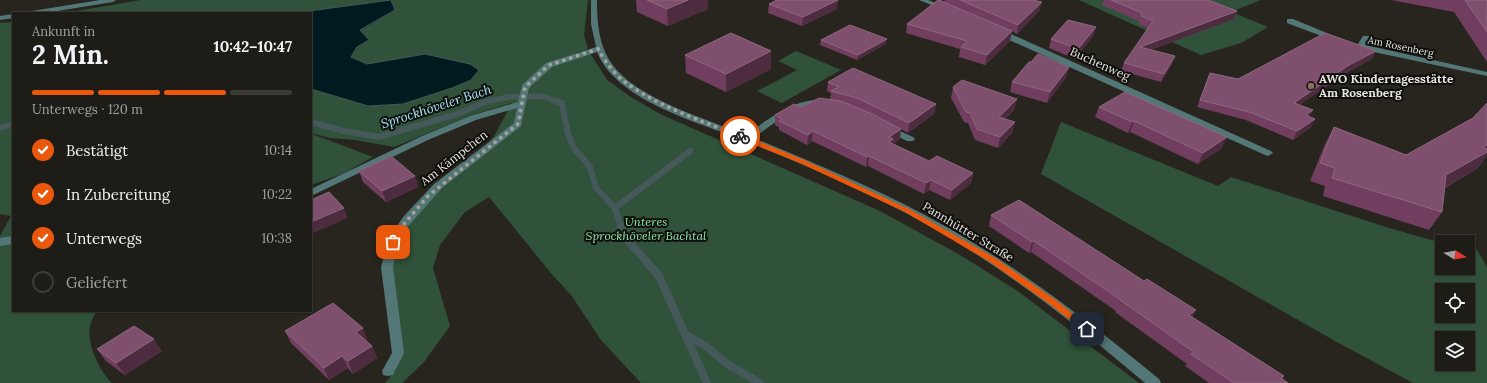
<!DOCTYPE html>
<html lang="de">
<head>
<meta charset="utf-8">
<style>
	:root { --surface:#1e1c16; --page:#2b2923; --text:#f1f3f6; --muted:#a1a1a1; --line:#3c3a35; --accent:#ea580c }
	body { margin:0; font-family:Lora,serif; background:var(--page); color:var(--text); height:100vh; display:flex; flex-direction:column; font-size:15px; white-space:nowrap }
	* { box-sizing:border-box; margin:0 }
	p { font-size:13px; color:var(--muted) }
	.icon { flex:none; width:22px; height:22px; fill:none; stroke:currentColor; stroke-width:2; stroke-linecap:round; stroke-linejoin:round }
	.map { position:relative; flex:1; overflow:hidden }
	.sheet { position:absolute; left:12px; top:12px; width:300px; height:300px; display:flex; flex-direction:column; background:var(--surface); border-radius:0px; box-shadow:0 1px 3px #0004,0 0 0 1px var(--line) }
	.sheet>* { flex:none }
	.needle { width:26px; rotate:101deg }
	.controls { position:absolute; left:1435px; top:235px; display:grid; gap:8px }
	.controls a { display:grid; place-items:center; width:40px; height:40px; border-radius:0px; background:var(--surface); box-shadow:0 1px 3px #0004,0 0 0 1px var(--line); font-size:20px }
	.pin { position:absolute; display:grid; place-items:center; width:34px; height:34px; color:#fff; margin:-17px; border-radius:8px; box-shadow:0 2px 6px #0006 }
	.courier { position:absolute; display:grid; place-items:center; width:40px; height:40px; margin:-20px; border:3px solid #ea580c; border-radius:50%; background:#fff; color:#222; box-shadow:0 1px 5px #0007 }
	.overview em { font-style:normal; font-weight:700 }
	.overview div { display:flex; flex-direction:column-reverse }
	.overview { display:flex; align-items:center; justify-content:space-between; height:68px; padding:0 20px }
	h1 { font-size:26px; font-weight:700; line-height:30px }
	.bar { display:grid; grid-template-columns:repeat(4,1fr); gap:6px 4px; align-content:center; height:48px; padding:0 20px }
	.bar i { height:5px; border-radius:3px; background:var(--line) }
	.bar .active { background:var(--accent) }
	.bar p { grid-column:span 4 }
	ol { padding:0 20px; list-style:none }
	li { display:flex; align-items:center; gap:12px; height:44px }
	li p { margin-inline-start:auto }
	li .icon { padding:4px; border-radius:50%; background:var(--accent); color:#fff; stroke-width:4 }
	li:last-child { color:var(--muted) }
	li i { width:22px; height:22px; border:2px solid var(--line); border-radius:50% }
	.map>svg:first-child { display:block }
</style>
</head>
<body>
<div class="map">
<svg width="1487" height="383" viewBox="0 0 1487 383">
	<rect width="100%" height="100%" fill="#28251e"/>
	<g fill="#30523a" fill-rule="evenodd">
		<polygon points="141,0 588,0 584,35 588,49 547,63 522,86 520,90 550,67 590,53 607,80 631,97 660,114 880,211 960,255 1019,292 1139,383 641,383 601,340 571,295 550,272 489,197 465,212 455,225 440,245 433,268 450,326 424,362 402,383 385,383 396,370 401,336 391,266 396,243 405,229 440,190 477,158 493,138 512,103 472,115 394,147 355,140 330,138 311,133 311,89 368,106 403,104 452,88 471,80 425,54 367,64 351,57 357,47 369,40 360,31 395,10 391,0 294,13 65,13"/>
		<polygon points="1079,0 1202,0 1268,27 1241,43 1201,55"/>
		<polygon points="1205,0 1261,0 1233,11"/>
		<polygon points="13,22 13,237 0,239 0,236 11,216 0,214 0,23"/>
		<polygon points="796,51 841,70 782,103 757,91 797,70 778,61"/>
		<path d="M1061,122L1218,186L1231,177L1389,228L1442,243V268H1468V244L1473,243L1487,267V383H1413L1335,341L1041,174ZM1442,290H1468V316H1442ZM1442,338H1468V364H1442Z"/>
		<polygon points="311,134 312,134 373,157 342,174 311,185"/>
		<path d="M0,244H13V311H96C94,316 91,321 90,326C86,343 100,372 112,383H0Z"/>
	</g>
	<polygon fill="#001b20" stroke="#45585a" points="391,0 395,10 360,30 369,40 357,47 351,57 367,64 425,54 470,64 479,70 471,80 452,88 403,104 368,106 311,89 311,13 294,13"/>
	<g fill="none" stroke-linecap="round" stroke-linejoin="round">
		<polyline stroke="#45585a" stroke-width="5.5" points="485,102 508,97 541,96 558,102"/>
		<g stroke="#45585a" stroke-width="6">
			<polyline points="555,101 562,103 568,134 574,148 590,167 596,188 615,208 621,227"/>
			<polyline points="311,122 344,131 379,137 457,114 488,101"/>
			<polyline points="0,128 13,124"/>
			<polyline points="615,208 690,151"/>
		</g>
		<g stroke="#45585a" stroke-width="8">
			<polyline points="621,226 624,236 659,276 707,383"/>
			<polyline points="688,336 707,347 727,364 760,383"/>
		</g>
		<g fill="#537776" fill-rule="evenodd">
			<polygon points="100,0 116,0 113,2 45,13 28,13 32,11"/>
			<path d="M591,0H597C597,18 598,37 606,54C626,97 705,118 746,135C767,120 799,95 826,101L827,103L826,105C819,107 812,105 804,108C785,113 769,127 754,138C811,162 868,185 923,214C1008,259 1085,318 1159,379L1161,383H1145C1084,331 1021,281 952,239C884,198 809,166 735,137C691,120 616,99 597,52L552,67L529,88L521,126L442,188L404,231L398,242L393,267L404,353L393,375L388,376L383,375L382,371L392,353L381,267L388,242L394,230L404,216L434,184L514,123L517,108L476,120L428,140L311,196V189L422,136L470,116L518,102L522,85L546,63L596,47L591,24Z"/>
			<polygon points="919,0 928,0 950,9 944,10"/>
			<polygon points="13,14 13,18 0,20 0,16"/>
			<polygon points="1287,19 1293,19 1339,38 1338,40 1332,40 1287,23"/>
			<polygon points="996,30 1002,30 1271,151 1273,153 1268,156 1265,155 996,34"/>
			<polygon points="1363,36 1369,36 1370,38 1365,45 1487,72 1487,76 1355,48 1355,44 1358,44"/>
			<polygon points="889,126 913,137 915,139 913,141 907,141 886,131 885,129"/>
			<polygon points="13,236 13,244 0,246 0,238"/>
		</g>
	</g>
	<g fill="#713e5f" fill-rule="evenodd">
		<polygon points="636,0 708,0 708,9 668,26 637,12"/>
		<path d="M945,0H1033L1040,10L1017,34L1012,31L1010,41L985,65L959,57L960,49L906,33L907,24L944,2ZM954,6L964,10L1003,28Z"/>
		<polygon points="1104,0 1208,0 1237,11 1234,19 1151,50 1172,64 1161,82 1121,71 1124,63 1148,28 1138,24 1139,21 1102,5"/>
		<polygon points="1391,0 1487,0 1487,62 1454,12"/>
		<polygon points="769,4 837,9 802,26 768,13"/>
		<polygon points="1096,27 1093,36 1075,59 1049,48 1051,39"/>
		<polygon points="821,40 886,44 857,60 820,45"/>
		<polygon points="771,51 771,69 726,92 686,73 685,55"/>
		<polygon points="1372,59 1346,73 1299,105 1310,117 1311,127 1293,140 1246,120 1197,107 1210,73 1238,79"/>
		<polygon points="1069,67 1066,77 1047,103 1010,92 1012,82"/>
		<polygon points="828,82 936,104 934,114 908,133 901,129 900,139 893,144 929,161 973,173 971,183 950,200 929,190 924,194 868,166 866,167 812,141 807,145 779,130 779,127 775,125 775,115 830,100 831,93 827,91"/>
		<polygon points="953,87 1017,99 1014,110 1005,119 1015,122 1012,133 998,148 975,140 968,123 964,122 951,98"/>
		<polygon points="1099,107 1222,148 1198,164 1130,132 1128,133 1095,117"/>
		<polygon points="1473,118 1487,155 1478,168 1445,188 1442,212 1429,230 1323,196 1325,186 1310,181 1325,144 1334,127 1406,155"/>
		<polygon points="359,171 415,176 418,187 386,202 363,182"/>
		<polygon points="991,215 1192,317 1284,376 1282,379 1288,383 1209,383 1185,366 1187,364 1115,312 1116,311 1031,252 1029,253 989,226"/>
		<polygon points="363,328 367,340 366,341 372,346 377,358 353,374 348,368 329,380 291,343 285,331"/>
		<polygon points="97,349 162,351 125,375 106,361"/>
	</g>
	<g fill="#4e2c3f">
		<polygon points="688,0 708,0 708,9 668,26 667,9"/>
		<polygon points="838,0 837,9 802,26 803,17"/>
		<polygon points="1042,2 1040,10 1017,34 1018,25"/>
		<polygon points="1237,11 1234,19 1137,55 1140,47"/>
		<polygon points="1096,27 1093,36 1075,59 1078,49"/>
		<polygon points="1012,31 1010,41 985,65 987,55"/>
		<polygon points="887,39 886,44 857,60 858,55"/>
		<polygon points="771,51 771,69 726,92 726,74"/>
		<polygon points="1376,51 1372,59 1346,73 1290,111 1294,103 1349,65"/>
		<polygon points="1175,56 1172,64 1161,82 1164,74"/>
		<polygon points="1069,67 1066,77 1047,103 1050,92"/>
		<polygon points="1017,99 1014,110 996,127 999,117"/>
		<polygon points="936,104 934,114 908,133 909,123"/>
		<polygon points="1313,110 1309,118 1306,115"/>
		<polygon points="1315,119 1311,127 1293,140 1297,131"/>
		<polygon points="1134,121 1130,132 1128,133 1132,122"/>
		<polygon points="1015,122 1012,133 998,148 1000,137"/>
		<polygon points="901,129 900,139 893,144 887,152 889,137"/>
		<polygon points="813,131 812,141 807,145 808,135"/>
		<polygon points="1227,137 1222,148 1198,164 1203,153"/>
		<polygon points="1487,145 1487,155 1478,168 1435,193 1446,175"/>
		<polygon points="869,156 868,166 866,167 867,157"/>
		<polygon points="973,173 971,183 950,200 952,190"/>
		<polygon points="415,176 418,187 386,202 382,191"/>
		<polygon points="931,180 929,190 924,194 926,183"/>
		<polygon points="344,208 348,218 311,234 311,222"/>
		<polygon points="1034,241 1031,252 1029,253 1032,242"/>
		<polygon points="1196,310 1190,322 1189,315"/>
		<polygon points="363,328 367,340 361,344 356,332"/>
		<polygon points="154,339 162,351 125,375 116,363"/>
		<polygon points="372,346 377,358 353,374 348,361"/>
		<polygon points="342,356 348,368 329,380 324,368"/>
	</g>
	<g fill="#7e506d" stroke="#8e677f">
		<polygon points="647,0 688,0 667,9"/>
		<polygon points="777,0 838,0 803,17 769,4"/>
		<polygon points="938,0 939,0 1012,31 987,55 961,47 967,41 907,24"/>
		<polygon points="960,0 1033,0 1042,2 1018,25 965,2"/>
		<polygon points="1111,0 1208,0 1237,11 1140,47 1175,56 1164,74 1124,63 1153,21 1141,16 1142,13"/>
		<polygon points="1465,0 1487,0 1487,32"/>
		<polygon points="1068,20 1096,27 1078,49 1051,39"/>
		<polygon points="850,25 887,39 858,55 821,40"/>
		<polygon points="731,33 771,51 726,74 685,55"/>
		<polygon points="1325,33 1376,51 1349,65 1294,103 1313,110 1306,115 1315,119 1297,131 1249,112 1200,100 1210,73 1238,79"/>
		<polygon points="1038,54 1069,67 1050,92 1012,82 1029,62 1031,62"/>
		<polygon points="853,68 936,104 909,123 857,98 831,91 839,87 828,82"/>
		<polygon points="962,80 1017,99 999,117 1015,122 1000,137 977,129 970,113 966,112 953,87"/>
		<polygon points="1125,92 1227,137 1203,153 1134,121 1132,122 1099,107"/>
		<polygon points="819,98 841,101 870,113 901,129 889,137 893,139 889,142 929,161 937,156 973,173 952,190 931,180 926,183 869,156 867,157 813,131 808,135 779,121 782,119 775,115 794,104 801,107"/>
		<polygon points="1487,103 1487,145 1483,147 1487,149 1487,152 1446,175 1442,212 1332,178 1335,168 1320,163 1334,127 1406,155 1473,118"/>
		<polygon points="391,156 415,176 382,191 359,171"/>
		<polygon points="329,192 344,208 311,222 311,200"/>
		<polygon points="1019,200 1144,281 1147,279 1196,310 1189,315 1284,376 1281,378 1288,383 1234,383 1191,354 1194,352 1120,300 1121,300 1034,241 1032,242 991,215"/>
		<polygon points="333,303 363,328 356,332 372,346 348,361 342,356 324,368 285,331"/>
		<polygon points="134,326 154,339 116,363 97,349"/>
	</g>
	<polygon fill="#ea580c" points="738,135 743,135 804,160 909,209 995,258 1057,301 1091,329 1087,332 1084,331 1051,305 990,262 905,212 800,163 738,138"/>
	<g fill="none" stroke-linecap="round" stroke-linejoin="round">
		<path stroke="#a4a29c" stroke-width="4" stroke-dasharray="0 7.2" d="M393,242L399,230L428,196L518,124L525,87L549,65L598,49C605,61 614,74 625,82C657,106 704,122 740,136"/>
	</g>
	<circle fill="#8d6e63" stroke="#0f0e0b" stroke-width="1.5" cx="1311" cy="86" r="4"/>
	<g text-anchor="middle" stroke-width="4" stroke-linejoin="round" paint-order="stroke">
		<g font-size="10" fill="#e7e5e0" stroke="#0f0e0b">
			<text transform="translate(1401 46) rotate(12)" y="4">Am Rosenberg</text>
		</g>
		<g font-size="12" fill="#e7e5e0" stroke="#0f0e0b">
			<text transform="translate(1100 64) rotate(24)" y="4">Buchenweg</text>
			<text transform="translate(454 158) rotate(-38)" y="4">Am Kämpchen</text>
			<text transform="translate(968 232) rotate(31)" y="4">Pannhütter Straße</text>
		</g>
		<g font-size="12" font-weight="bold" fill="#e7e5e0" stroke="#0f0e0b" text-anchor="start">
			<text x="1319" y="83">AWO Kindertagesstätte<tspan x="1319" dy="14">Am Rosenberg</tspan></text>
		</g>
		<g font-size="12" font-style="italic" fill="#8be3a5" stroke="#0f0e0b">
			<text x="646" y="226">Unteres<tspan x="646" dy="14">Sprockhöveler Bachtal</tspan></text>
		</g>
		<g font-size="13" font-style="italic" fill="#a2e8f7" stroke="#0f0e0b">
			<text transform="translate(436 106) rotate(-18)" y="5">Sprockhöveler Bach</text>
		</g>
	</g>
</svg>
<div class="controls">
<a><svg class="needle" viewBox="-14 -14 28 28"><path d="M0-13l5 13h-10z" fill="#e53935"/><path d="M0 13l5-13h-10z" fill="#a1a1a1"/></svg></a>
<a><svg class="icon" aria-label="locate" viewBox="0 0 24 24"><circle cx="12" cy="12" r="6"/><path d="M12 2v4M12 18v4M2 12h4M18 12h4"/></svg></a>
<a><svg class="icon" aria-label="layers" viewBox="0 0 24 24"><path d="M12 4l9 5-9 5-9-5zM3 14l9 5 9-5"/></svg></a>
</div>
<div class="pin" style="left:393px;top:242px;background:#ea580c"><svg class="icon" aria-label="bag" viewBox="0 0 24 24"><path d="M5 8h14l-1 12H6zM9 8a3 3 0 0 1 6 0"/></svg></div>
<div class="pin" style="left:1087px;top:329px;background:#1f2937"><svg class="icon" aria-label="home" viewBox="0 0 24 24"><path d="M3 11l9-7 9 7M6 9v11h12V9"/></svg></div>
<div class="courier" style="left:740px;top:136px"><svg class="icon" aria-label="bike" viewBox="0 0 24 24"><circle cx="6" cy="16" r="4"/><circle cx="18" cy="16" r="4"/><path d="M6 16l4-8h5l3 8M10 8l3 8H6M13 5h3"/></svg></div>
<section class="sheet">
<div class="overview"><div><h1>2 Min.</h1><p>Ankunft in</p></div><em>10:42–10:47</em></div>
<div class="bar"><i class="active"></i><i class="active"></i><i class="active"></i><i></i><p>Unterwegs · 120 m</p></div>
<ol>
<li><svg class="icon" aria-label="check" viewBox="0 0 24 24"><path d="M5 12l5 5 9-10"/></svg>Bestätigt<p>10:14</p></li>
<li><svg class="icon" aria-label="check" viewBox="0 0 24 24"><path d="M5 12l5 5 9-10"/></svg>In Zubereitung<p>10:22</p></li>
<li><svg class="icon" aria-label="check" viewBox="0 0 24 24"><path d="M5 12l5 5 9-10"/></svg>Unterwegs<p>10:38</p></li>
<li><i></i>Geliefert</li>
</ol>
</section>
</div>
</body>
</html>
